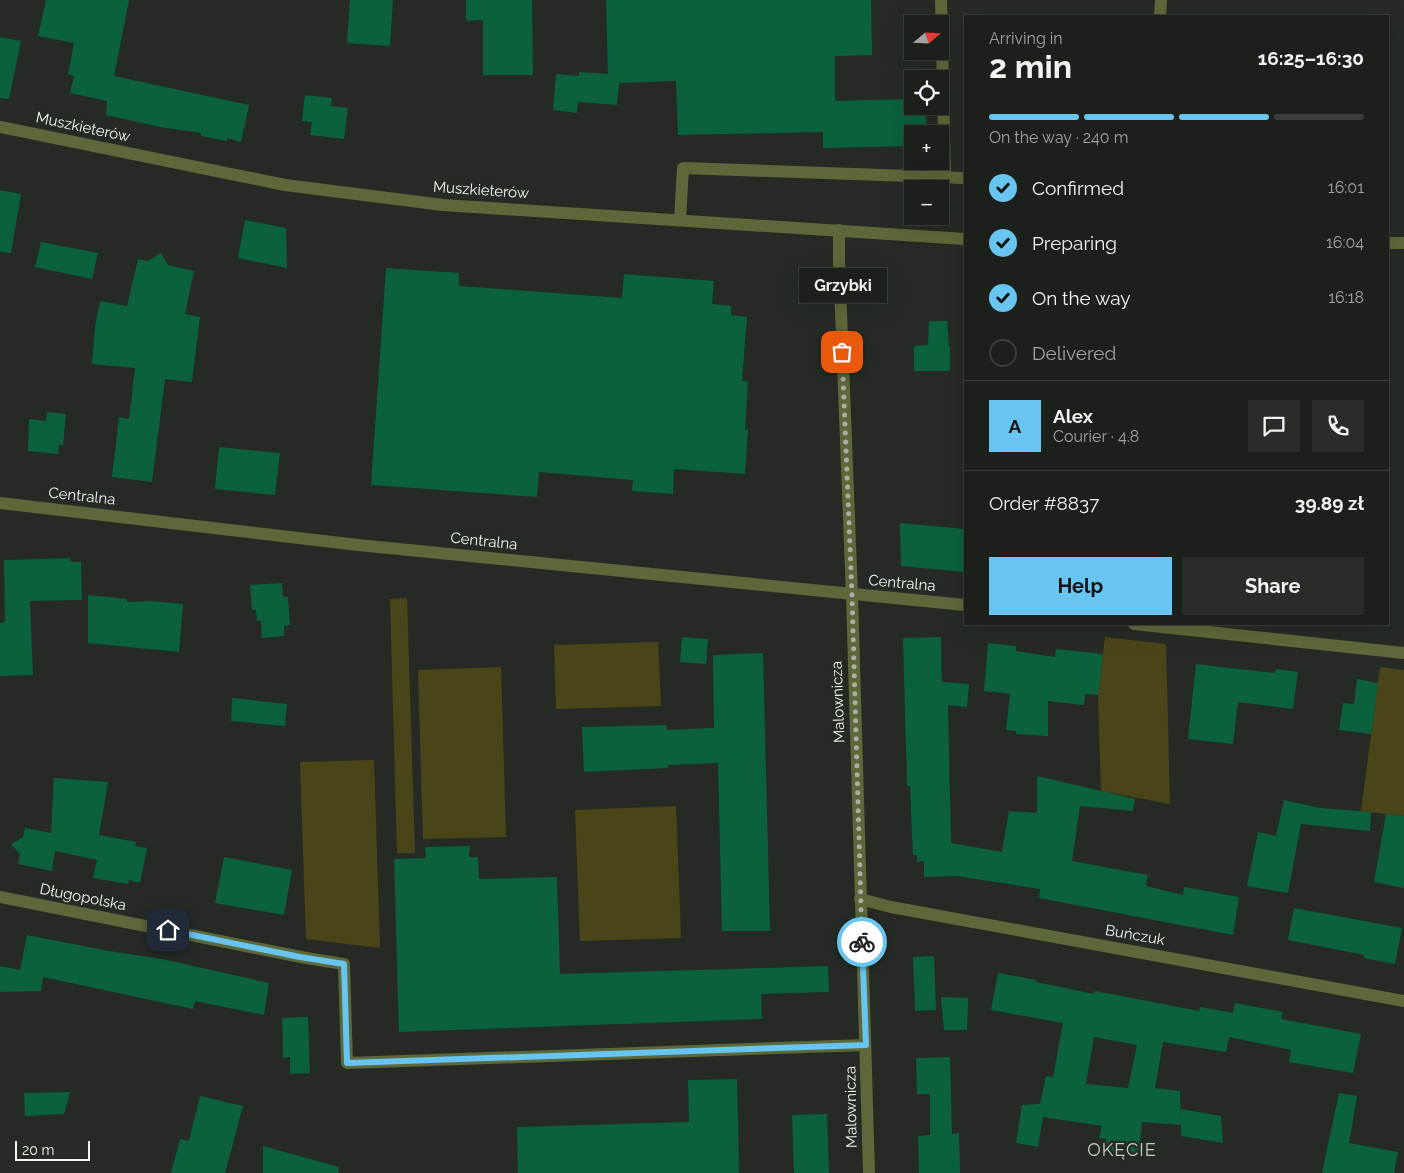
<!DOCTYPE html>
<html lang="en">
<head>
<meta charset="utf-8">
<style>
	:root { --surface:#1c201b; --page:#292d28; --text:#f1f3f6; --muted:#a0a3a3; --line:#3a3e3a; --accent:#68c4f0 }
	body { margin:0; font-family:Raleway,sans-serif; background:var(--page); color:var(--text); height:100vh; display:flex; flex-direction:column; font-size:19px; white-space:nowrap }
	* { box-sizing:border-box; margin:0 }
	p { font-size:16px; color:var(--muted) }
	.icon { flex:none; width:28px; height:28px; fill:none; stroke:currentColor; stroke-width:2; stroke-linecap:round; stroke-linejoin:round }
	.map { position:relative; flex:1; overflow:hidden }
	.panel { position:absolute; left:964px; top:15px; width:425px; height:610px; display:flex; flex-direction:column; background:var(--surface); border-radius:0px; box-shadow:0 5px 20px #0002,0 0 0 1px var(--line) }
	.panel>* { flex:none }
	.needle { width:32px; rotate:71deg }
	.buttons { position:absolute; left:904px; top:15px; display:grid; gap:10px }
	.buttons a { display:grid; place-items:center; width:45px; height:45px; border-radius:0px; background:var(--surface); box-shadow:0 5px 20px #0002,0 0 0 1px var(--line); font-size:25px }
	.scale { position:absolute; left:15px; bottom:12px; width:75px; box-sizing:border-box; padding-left:5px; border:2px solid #f1f5f0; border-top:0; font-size:14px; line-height:18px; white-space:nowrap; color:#f1f5f0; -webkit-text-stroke:4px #252b24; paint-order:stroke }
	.pin { position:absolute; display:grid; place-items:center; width:42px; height:42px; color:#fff; margin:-21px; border-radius:10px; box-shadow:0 2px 8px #0006 }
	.courier { position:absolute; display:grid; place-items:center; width:50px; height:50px; margin:-25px; border:4px solid #68c4f0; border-radius:50%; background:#fff; color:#222; box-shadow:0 1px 6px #0007 }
	.bubble { position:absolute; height:35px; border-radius:0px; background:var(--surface); box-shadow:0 5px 20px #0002,0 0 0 1px var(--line); font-size:16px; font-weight:700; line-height:35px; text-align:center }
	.headline em { font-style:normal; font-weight:700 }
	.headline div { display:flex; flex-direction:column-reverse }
	.headline { display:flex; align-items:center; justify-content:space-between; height:85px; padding:0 25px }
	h1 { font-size:32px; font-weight:700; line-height:38px }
	.bar { display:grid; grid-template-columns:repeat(4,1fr); gap:8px 5px; align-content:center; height:60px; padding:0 25px }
	.bar i { height:6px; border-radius:4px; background:var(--line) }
	.bar .current { background:var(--accent) }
	.bar p { grid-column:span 4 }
	.line { display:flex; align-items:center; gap:12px; padding:0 25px; border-top:1px solid var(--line) }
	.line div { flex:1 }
	.round { display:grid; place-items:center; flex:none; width:52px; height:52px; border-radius:0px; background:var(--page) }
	ol { padding:0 25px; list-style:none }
	li { display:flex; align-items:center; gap:15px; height:55px }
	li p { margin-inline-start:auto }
	li .icon { padding:5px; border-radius:50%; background:var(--accent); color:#111; stroke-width:4 }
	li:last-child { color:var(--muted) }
	li i { width:28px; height:28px; border:2px solid var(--line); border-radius:50% }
	.primary-button { display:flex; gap:10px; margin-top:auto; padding:10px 25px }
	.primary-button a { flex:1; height:58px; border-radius:0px; background:var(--accent); color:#111; font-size:20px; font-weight:700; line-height:58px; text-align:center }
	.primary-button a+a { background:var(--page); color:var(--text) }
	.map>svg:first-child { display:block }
</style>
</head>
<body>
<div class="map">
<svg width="1404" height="1173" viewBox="0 0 1404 1173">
	<rect width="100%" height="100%" fill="#252b24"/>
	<g fill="#4a4519">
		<polygon points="407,598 415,853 397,853 390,599"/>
		<polygon points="1105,637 1166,644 1170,804 1101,791 1098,695"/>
		<polygon points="658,642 661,706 556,709 554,645"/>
		<polygon points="501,667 506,837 423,839 418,670"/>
		<polygon points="1380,667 1404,670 1404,816 1361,811"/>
		<polygon points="374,760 380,948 306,939 300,762"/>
		<polygon points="676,806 681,938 580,941 575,810"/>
	</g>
	<g fill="#0a613b" fill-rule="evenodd">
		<polygon points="46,0 129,0 114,76 249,105 241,142 227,138 227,141 201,136 201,133 160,127 106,115 107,101 70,93 74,76 68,74 74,43 38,36"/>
		<polygon points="350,0 393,0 390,46 347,43"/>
		<polygon points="466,0 532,0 533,75 483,75 483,20 466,21"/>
		<polygon points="606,0 871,0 872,55 835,56 835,101 912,99 912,106 926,106 927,134 912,134 912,146 823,148 823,132 678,135 676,81 619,83 617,105 578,102 577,113 553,110 556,74 579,76 579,72 608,74"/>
		<polygon points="0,37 21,41 9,99 0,98"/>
		<polygon points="305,95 332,98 331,106 348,108 344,139 310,135 312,122 302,121"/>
		<polygon points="0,190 21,194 11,253 0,252"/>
		<polygon points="245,220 286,228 287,268 238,258"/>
		<polygon points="41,242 98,253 92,279 35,267"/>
		<polygon points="161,253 168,265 194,271 185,314 200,317 192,382 165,379 152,482 112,477 119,417 129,419 135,368 92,364 95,327 100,301 127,306 138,259 148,261"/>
		<polygon points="386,268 459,273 459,286 622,298 624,274 714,281 712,304 731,306 731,315 747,317 742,381 748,381 745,430 748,430 745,474 674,469 673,494 632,491 633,480 539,472 537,497 371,485"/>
		<polygon points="929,321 947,321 949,346 950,346 950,371 914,371 914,346 928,345"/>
		<polygon points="47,412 66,414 63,446 59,445 58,454 28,451 29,419 46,421"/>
		<polygon points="219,447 280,453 275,495 215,489"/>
		<polygon points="900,523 965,529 965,572 901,566"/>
		<polygon points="70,558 71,562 81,562 82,600 30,601 33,675 0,676 0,623 5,622 4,560"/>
		<polygon points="282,583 283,597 288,597 290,625 284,626 284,636 262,638 261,621 257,621 256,610 252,610 250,585"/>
		<polygon points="88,595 127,599 127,602 151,601 183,604 179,652 88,643"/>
		<polygon points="682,637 708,639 706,664 680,662"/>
		<polygon points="941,637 942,682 969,684 967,707 948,705 951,843 1002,852 1009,811 1037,813 1037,776 1135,799 1133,811 1080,806 1072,861 1148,875 1146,886 1183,895 1184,887 1239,897 1233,935 1039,898 1040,889 957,876 924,877 924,861 917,862 917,855 913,855 910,786 907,786 903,638"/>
		<polygon points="988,643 1016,646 1016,651 1055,657 1056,649 1103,654 1098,695 1085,694 1084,705 1048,701 1048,736 1016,734 1016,731 1006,730 1010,694 984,691"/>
		<polygon points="763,653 770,931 722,931 718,763 668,765 668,768 584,772 582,727 666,725 667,730 714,728 713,655"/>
		<polygon points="1196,664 1275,673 1276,669 1298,672 1293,709 1238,702 1233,744 1188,739"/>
		<polygon points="1357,679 1378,683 1371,734 1339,730 1343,703 1354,704"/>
		<polygon points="232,698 287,704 285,726 231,721"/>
		<polygon points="54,778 108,782 99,835 136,842 135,846 147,848 140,883 129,880 128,884 93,878 97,860 55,851 52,871 18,864 20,854 11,844 23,837 25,828 51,833"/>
		<polygon points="1284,800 1320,808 1371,812 1370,831 1301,824 1288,893 1247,886 1258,832 1276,836"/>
		<polygon points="1386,814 1404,816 1404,888 1374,882"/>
		<polygon points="470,846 469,857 478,857 479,879 557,877 560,974 828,966 829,992 761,994 762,1019 399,1032 394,859 426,858 425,847"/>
		<polygon points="224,857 292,870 284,915 215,903"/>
		<polygon points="1294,908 1402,928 1395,964 1364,958 1364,955 1288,940"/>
		<polygon points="27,935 109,951 162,959 269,983 264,1015 195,1001 193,1009 43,977 41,991 0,992 0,966 20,970"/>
		<polygon points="934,956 936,1010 915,1011 913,957"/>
		<path d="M998,973L1037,980L1036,982L1094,994L1095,991L1199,1011L1200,1007L1233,1013L1235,1003L1283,1012L1281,1019L1361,1034L1353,1073L1289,1062L1291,1050L1229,1037L1226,1052L1163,1042L1155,1088L1180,1091L1181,1123V1109L1221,1116L1223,1143L1181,1136V1125L1142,1122L1139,1154L1104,1150L1106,1139L1099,1138L1102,1126L1043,1117L1038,1147L1016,1143L1022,1105L1040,1104L1046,1076L1053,1077L1063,1023L991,1010ZM1094,1037L1137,1045L1128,1088L1086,1084Z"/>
		<polygon points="941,997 968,998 967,1030 944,1030"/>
		<polygon points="308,1017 310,1073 290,1074 290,1057 283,1058 282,1018"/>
		<polygon points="950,1057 952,1134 959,1133 960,1173 919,1173 918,1136 930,1135 930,1094 917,1094 916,1058"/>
		<polygon points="737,1079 739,1173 518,1173 517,1127 689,1122 688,1080"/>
		<polygon points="70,1092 64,1114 25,1116 24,1093"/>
		<polygon points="1339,1093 1357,1096 1349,1143 1398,1152 1394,1173 1322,1173"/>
		<polygon points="200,1096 243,1106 225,1173 171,1173 180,1139 189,1141"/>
		<polygon points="827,1114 829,1173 794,1173 792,1115"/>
		<polygon points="263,1146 339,1167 338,1173 263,1173"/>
	</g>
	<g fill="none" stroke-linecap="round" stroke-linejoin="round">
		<g stroke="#5c6839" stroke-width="12">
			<polyline points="941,0 945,177"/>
			<polyline points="1160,16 1161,0"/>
			<polyline points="680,220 683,168 965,178"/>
			<polyline points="306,958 344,964 347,1063 865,1045"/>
		</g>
		<g stroke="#5c6839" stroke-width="12">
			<polyline points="0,127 285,185 443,205 965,239"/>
			<polyline points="839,230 839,261 852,595 869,1173"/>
			<polyline points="1388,243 1404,243"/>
			<polyline points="0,503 358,545 965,605"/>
			<polyline points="1134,624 1404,653"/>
			<polyline points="0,897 306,958"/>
			<polyline points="860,899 891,907 1404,1001"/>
		</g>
	</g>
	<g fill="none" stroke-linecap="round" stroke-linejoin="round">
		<polyline stroke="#aaaea9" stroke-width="5" stroke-dasharray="0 9" points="842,352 852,595 862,942"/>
		<polyline stroke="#68c4f0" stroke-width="6" points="168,930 300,957 344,964 347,1063 866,1045 862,942"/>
	</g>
	<g text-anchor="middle" stroke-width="4.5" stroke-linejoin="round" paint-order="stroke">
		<g font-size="15" fill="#f1f5f0" stroke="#252b24">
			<text transform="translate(83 127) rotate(12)" y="5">Muszkieterów</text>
			<text transform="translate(481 190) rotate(4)" y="5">Muszkieterów</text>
			<text transform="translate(82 496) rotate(6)" y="5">Centralna</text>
			<text transform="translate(484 541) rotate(6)" y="5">Centralna</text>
			<text transform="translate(902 583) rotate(5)" y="5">Centralna</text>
			<text transform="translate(838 702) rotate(-92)" y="5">Malownicza</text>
			<text transform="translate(83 897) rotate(11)" y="5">Długopolska</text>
			<text transform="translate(1135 935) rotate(10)" y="5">Buńczuk</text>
			<text transform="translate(851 1107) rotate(-91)" y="5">Malownicza</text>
		</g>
		<g font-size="18" letter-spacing="1" fill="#c7cec5" stroke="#252b24">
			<text x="1122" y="1156">OKĘCIE</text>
		</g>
	</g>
</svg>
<div class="buttons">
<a><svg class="needle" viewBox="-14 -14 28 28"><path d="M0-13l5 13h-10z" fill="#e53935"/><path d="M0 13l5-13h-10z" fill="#a0a3a3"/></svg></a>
<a><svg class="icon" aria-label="locate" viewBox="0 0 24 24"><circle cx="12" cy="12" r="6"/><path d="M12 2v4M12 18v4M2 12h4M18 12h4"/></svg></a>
<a>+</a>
<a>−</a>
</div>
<div class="scale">20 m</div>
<div class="pin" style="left:842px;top:352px;background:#ea580c"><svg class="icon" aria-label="bag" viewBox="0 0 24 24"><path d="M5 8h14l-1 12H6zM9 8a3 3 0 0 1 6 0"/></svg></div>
<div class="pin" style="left:168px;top:930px;background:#1f2937"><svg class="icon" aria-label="home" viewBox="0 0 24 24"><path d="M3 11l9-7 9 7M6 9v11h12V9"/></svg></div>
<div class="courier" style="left:862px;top:942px"><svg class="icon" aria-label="bike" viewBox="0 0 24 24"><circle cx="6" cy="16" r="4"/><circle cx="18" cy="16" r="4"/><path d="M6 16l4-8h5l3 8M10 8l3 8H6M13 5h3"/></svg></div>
<div class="bubble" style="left:799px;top:268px;width:88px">Grzybki</div>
<section class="panel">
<div class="headline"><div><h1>2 min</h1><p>Arriving in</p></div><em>16:25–16:30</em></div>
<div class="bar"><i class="current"></i><i class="current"></i><i class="current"></i><i></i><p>On the way · 240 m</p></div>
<ol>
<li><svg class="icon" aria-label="check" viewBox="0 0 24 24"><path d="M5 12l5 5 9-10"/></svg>Confirmed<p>16:01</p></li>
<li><svg class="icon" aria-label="check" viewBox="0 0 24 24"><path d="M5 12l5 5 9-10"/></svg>Preparing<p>16:04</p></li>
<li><svg class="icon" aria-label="check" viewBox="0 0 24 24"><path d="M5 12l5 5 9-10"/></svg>On the way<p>16:18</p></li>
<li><i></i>Delivered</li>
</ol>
<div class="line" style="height:90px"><b class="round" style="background:var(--accent);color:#111">A</b><div><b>Alex</b><p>Courier · 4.8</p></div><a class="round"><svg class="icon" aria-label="chat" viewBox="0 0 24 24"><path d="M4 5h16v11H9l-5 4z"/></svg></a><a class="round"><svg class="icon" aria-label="phone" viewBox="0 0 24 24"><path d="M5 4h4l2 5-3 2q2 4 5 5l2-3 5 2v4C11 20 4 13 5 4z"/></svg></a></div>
<div class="line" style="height:65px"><div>Order #8837</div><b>39.89 zł</b></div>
<div class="primary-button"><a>Help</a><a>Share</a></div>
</section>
</div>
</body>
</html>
